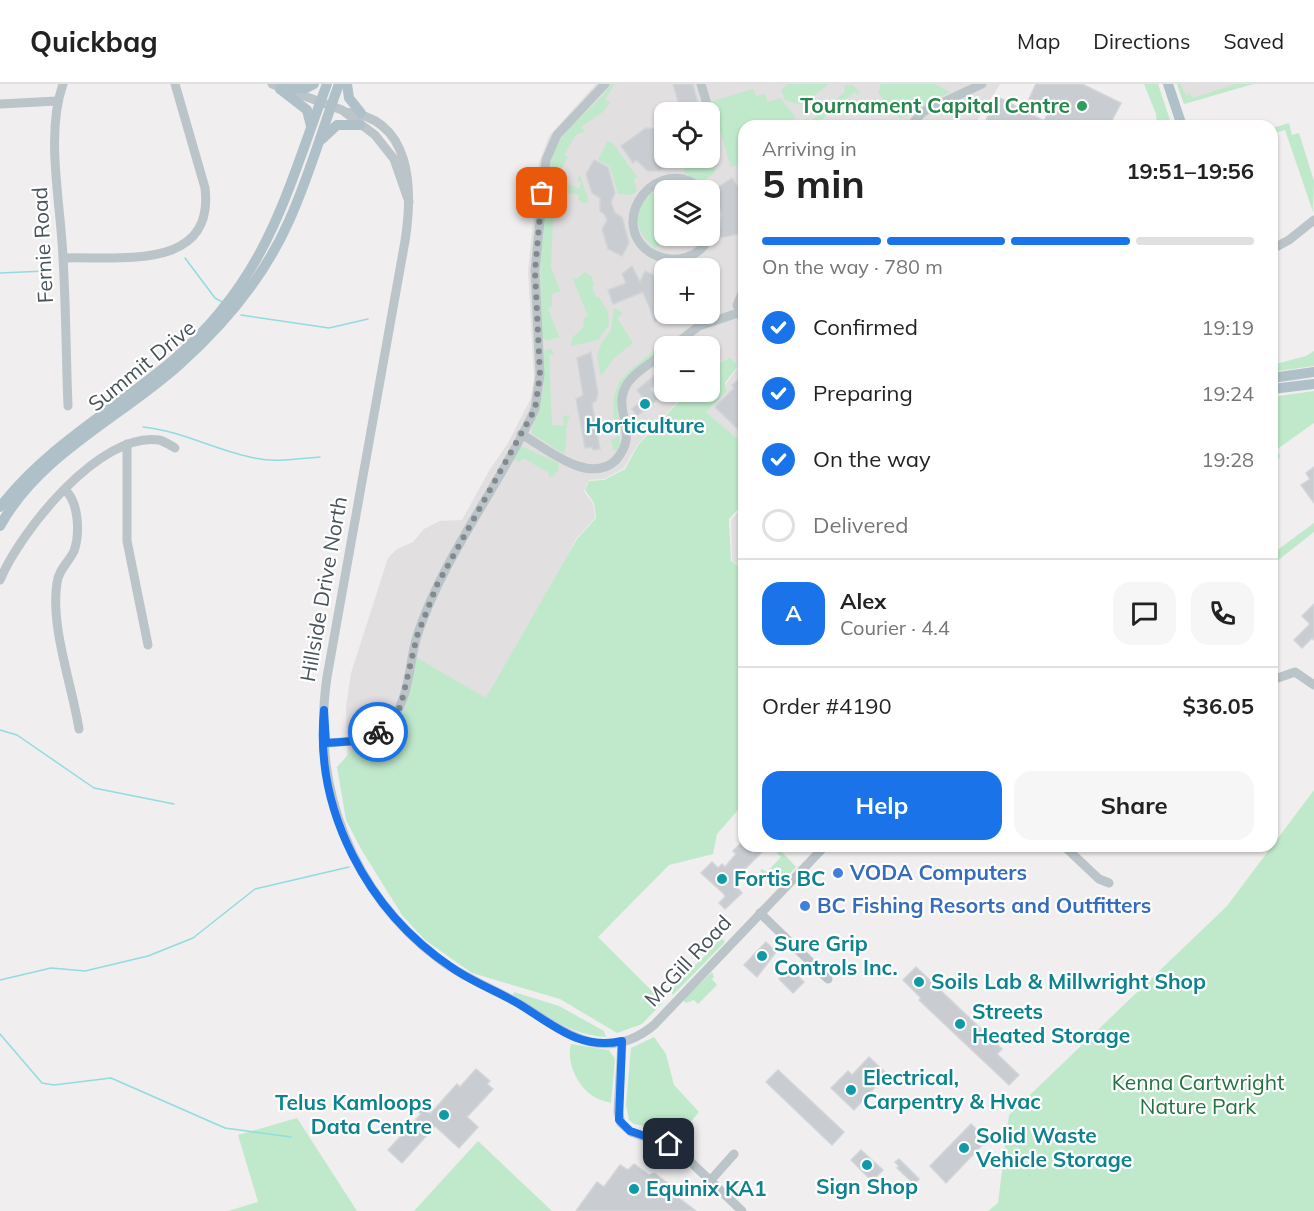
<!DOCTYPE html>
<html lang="en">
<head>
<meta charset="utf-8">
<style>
	:root { --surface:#fff; --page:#f6f6f6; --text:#222; --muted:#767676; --line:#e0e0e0; --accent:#1a73e8 }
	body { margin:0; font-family:Mulish,sans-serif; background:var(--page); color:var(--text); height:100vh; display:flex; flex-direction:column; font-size:22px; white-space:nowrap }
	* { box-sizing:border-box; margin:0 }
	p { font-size:20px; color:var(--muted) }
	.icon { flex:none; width:33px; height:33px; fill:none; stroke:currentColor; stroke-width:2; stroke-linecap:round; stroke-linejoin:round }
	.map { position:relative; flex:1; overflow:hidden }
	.side { position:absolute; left:738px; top:36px; width:540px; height:732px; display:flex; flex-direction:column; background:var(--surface); border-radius:18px; box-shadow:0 2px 4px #0004 }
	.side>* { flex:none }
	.fabs { position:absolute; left:654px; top:18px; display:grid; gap:12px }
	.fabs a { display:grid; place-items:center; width:66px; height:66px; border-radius:12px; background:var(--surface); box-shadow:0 2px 4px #0004; font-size:30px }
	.pin { position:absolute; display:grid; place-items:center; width:51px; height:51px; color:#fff; margin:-26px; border-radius:12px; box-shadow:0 3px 9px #0006 }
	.courier { position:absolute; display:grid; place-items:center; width:60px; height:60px; margin:-30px; border:4px solid #1a73e8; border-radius:50%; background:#fff; color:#222; box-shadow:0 2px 8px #0007 }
	.summary em { font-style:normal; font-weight:700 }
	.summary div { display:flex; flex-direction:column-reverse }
	.summary { display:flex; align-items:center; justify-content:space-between; height:102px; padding:0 24px }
	h1 { font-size:39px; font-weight:700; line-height:45px }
	.bar { display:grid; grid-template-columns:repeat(4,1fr); gap:9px 6px; align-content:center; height:72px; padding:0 24px }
	.bar i { height:8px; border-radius:4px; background:var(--line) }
	.bar .current { background:var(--accent) }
	.bar p { grid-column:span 4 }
	.line { display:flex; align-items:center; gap:15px; padding:0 24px; border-top:2px solid var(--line) }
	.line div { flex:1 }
	.round { display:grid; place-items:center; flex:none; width:63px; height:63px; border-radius:18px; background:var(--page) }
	ol { padding:0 24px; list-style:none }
	li { display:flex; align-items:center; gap:18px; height:66px }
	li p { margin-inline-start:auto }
	li .icon { padding:6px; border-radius:50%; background:var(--accent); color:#fff; stroke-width:4 }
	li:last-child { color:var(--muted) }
	li i { width:33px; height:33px; border:3px solid var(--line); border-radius:50% }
	.primary-button { display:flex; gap:12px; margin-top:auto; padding:12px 24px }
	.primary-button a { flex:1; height:69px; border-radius:18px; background:var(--accent); color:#fff; font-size:24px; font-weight:700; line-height:69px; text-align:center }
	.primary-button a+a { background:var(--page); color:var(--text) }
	header { display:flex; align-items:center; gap:36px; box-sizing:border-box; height:84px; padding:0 30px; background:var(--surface); border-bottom:2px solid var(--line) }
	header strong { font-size:28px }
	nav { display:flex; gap:33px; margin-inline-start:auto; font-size:21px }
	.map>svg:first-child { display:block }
</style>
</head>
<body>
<header>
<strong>Quickbag</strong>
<nav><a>Map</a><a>Directions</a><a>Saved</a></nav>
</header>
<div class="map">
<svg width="1314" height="1127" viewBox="0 0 1314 1127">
	<rect width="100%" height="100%" fill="#f0eeee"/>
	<g fill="#e1dfdf" fill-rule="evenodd">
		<path d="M596,0H1000L974,42H744V360L706,328L727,307L726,300L739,282L730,273L710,283V262H664V308H687L637,361L624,384L604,395L589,396L584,407L593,419L595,434L576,455L491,622L348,687L346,623L351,589L388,474L397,465L413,458L424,445L440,437L462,436L489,387L508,359L531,314L534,294L528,187L539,79L549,52ZM664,28H710V74H664ZM664,106H710V152H664ZM664,184H710V230H664Z"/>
		<polygon points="1177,0 1253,0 1184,20"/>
		<polygon points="744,421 744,485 732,477 731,436"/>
	</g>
	<g fill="#c0e9cb">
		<path d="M611,0H614L605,16L610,19L604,27L581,43L585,47L576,51L564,71L568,73L559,89L554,90L555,99L562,97L579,105L581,98L577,97L580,91L589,118L583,119L579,116L578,110H561L560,115H554L551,183L560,207L552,210V222L548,225L559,253L546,257L542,253C540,205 536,98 559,58C572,35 597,23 611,0Z"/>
		<polygon points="788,0 829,0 802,21 785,16 781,6"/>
		<path d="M881,0H935L950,8C941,13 904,35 900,35L878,9Z"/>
		<polygon points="1144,0 1158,0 1172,42 1157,42 1156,30"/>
		<polygon points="1177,0 1180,0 1186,11 1190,9 1192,14 1236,0 1253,0 1184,20"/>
		<polygon points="845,1 852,1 859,7 859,11 854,8 814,42 805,42 805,35 807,34 809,38 844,9"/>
		<polygon points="753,5 756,12 765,10 768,18 780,14 794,31 796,42 744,42 742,79 731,83 714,27 712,28 709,18"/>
		<polygon points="1289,39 1292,51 1299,49 1314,97 1313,128 1285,46 1272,50 1272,44"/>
		<polygon points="607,58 612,58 637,93 634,95 637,107 631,111 618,110 610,82 598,76"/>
		<polygon points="717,69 719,72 714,89 701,99 698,95 695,98 687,94 688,90 685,89 681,74 710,74"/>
		<path d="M667,100L694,106H664V152H671L665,153L655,165C627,141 634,113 667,100Z"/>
		<polygon points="585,188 592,193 594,202 592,203 596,213 599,213 608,228 609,241 598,256 571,262 572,254 583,244 584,234 588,232 572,193 576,195"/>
		<polygon points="614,224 623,229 617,234 633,259 614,274 601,292 597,273 601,260 611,246"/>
		<path d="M551,265L554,270L549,271L552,341L564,342L563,332L570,331C563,345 569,356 564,370L531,349L543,308L544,270L545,266Z"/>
		<path d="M655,266L657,269L622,301L617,318L620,362L616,367L613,366L611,355L616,354C610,300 613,299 655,266Z"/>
		<polygon points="1314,267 1314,282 1272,288 1272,281 1306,272"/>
		<polygon points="730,273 738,282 725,299 727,307 706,328 744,360 744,419 729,435 731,477 744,486 744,703 737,711 744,719 717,750 713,770 669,781 598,853 663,918 642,940 617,949 560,915 472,889 425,856 402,831 361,765 346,736 337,683 354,664 377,657 392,644 405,626 417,574 486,614 577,455 596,434 594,419 585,406 589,397 604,396 625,385 638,361 688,308 710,308 710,284"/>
		<polygon points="1314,307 1314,339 1276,366 1280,372 1272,388 1272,313"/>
		<polygon points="521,362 558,379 559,384 555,391 549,394 549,389 523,374 519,378 513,375"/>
		<polygon points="1314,439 1314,448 1272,481 1272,470"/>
		<polygon points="1314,706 1314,1127 988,1127 998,1119 1009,1031 1227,822"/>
		<polygon points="780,766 796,783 777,803 760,787 762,785 767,788 781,773 777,769"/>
		<polygon points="718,850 725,858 673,911 670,907 717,859 713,855"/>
		<polygon points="712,888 714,893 712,895 717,901 698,920 694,916 686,919 683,916"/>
		<path d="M514,908L559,922L604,947L606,953C570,951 543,930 513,911Z"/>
		<polygon points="654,953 666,970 674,1001 699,1028 677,1054 659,1045 634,1040 629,1036 626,1021 631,964"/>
		<path d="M571,960L609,966L615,975L611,1019C606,1017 598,1016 593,1012C577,1002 566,977 571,960Z"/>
		<polygon points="297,1034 357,1127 228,1127 258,1118 238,1051"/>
		<polygon points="478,1057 552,1127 414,1127"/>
	</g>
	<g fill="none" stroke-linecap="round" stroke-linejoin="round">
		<g stroke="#92dbe1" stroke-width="1.5">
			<polyline points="185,174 215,214 222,218"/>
			<polyline points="0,189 46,187"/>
			<polyline points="241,231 329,244 368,235"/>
			<path d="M143,343C182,347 213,365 250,373C273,379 297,375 320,373"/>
			<polyline points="0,646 17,651 94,704 174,720"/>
			<polyline points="0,896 51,884 85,887 148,872 193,854 255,805 349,783"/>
			<polyline points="0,950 42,999 54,1001 111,994 225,1044 291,1053"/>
		</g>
	</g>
	<g fill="#c9ccd0" stroke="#d2d5d8" stroke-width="1.5">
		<polygon points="673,0 693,0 698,20 680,25"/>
		<polygon points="1036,0 1082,0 1121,19 1109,42 983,42 998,13 1044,37 1050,25 1029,15"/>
		<polygon points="646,44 664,45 664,74 671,74 666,83 659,87 648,87 636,76 633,79 621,62"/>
		<polygon points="594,76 608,83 615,109 611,118 615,129 622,133 629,159 622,172 608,165 602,145 607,137 605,131 600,127 600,114 592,109 586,90"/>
		<polygon points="732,94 744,112 744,149 718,154 722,130 713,107"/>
		<polygon points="632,182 640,198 645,187 659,193 664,188 664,233 655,237 643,208 613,220 608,206 626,199 622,190"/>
		<polygon points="591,268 598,310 596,317 592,319 600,365 593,366 592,363 585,364 576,315 583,311 577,274"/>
		<polygon points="657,289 662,295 650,305 658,315 637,332 632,325 644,315 637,306"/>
		<polygon points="744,291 744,351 715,323 734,304 732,301"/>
		<polygon points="1314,383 1314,419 1301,401 1310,395 1306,389"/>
		<polygon points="1314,520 1314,556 1312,554 1302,564 1294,556 1310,540 1302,532"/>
		<polygon points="744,756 744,762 760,762 764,766 736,794 739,796 734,800 742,809 725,825 719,819 725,813 724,810 701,789 712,778 718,784 722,780 725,783 736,770 733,767"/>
		<polygon points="766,858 776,868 757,893 744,881"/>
		<polygon points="916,883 1002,965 997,970 1019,991 1009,1001 919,916 921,914 903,896"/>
		<polygon points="790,884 804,898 793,909 779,895"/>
		<polygon points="869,973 887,990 854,1026 831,1004 848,987 852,991"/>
		<polygon points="476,985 490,997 487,1000 493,1005 467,1033 478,1043 459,1064 435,1042 402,1079 388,1066 421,1030 418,1027 422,1022 430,1030 457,1000 460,1003"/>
		<polygon points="778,986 844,1048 832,1061 766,998"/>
		<polygon points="971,1040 987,1056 946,1099 930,1082"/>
		<polygon points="861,1066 883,1086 872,1097 851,1076"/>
		<polygon points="899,1075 919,1095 914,1100 897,1084 899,1082 895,1078"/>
		<polygon points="634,1080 649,1091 654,1089 680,1108 679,1114 696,1127 576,1127 597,1098 604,1103 620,1081 628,1086"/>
	</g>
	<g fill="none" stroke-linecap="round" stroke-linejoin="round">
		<g stroke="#bbc4c9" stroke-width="9">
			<path d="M63,0C45,51 61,120 63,174C66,223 66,273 68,322"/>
			<polyline points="272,0 342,26 375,51 394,75 409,118"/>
			<polyline points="701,0 709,27"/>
			<polyline points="0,20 57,17"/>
			<path d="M345,28C413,34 413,106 405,157L327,593C311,702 351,808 439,875C465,895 495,905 523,922C565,949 606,981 654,941L825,762"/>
			<polyline points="910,42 923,28 982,0"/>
			<path d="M703,106C659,66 604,138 651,169C662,175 675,177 687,173C711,165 719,138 710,116"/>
			<polyline points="1272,165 1289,156 1314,136"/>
			<path d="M64,174C119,172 215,188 205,104L175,0"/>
			<polyline points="744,205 737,221 744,240"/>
			<polyline points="673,262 699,242 738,229"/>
			<path d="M521,350C546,364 589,402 616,376C621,370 625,364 626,356C629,340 617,323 624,306C630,290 652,279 664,269"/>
			<polyline points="127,360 127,457 148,561"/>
			<path d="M65,406C79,418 80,450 74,467C69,478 58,486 57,499C50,542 72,601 79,645"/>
			<path d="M0,496C20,448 100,347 159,356C164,357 170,361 175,364"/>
			<polyline points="1272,596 1295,588 1314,601"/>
			<path d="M326,659C353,658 375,656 392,635C410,613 409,578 417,552C444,470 500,402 535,325L540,291L535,187L546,76L557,51L605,0"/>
			<polyline points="1064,762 1099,795 1109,799"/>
			<polyline points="760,829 828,895"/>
			<polyline points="622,958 618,1028 621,1039 631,1048 675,1063 742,1127"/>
			<polyline points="710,1097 734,1070"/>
		</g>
		<g stroke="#b0c0c9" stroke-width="10">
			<polyline points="347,0 349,14 361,29"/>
			<polyline points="1168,0 1182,42"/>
			<polyline points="280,5 307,26 311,42"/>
			<polyline points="280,5 306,4 314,0"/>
			<polyline points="322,55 337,41 360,41"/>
			<polyline points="1272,294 1314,288"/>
			<polyline points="1272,305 1314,300"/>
			<path d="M0,423C47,362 114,326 172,277C268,194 285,112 327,0"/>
			<path d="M0,442C40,370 120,334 179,281C224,241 264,193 289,137C309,93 322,46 339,0"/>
		</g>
	</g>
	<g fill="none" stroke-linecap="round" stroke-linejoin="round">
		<polyline stroke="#83898d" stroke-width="6" stroke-dasharray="0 10.8" points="378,648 395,632 401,621 417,552 437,501 535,325 540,291 535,187 542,109"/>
		<path stroke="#1a73e8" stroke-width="8" d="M378,648L356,657L326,659L324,626C314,727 368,827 451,883C472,898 497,907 519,920C552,940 580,967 622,957L619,1036L630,1047L669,1060"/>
	</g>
	<circle fill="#2e9e5b" stroke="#fff" stroke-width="2" cx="1082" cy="22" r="6"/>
	<g fill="#0f9aa8" stroke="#fff" stroke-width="2">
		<circle cx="645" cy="320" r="6"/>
		<circle cx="722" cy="795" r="6"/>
		<circle cx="762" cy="872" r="6"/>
		<circle cx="919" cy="898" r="6"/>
		<circle cx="960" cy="940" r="6"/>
		<circle cx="851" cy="1006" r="6"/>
		<circle cx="444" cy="1031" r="6"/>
		<circle cx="964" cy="1064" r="6"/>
		<circle cx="867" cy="1081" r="6"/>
		<circle cx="634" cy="1105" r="6"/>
	</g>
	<g fill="#3f7fe0" stroke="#fff" stroke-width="2">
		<circle cx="838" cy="789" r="6"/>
		<circle cx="805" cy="822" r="6"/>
	</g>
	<g text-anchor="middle" stroke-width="4.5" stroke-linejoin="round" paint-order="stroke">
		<g font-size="21" font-weight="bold" fill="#27864d" stroke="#fff" text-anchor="end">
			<text x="1070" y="29">Tournament Capital Centre</text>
		</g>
		<g font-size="21" fill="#485359" stroke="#fff">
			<text transform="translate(43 161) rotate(-93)" y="7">Fernie Road</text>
			<text transform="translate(142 282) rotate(-39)" y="7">Summit Drive</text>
			<text transform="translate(324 505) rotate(-80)" y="7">Hillside Drive North</text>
			<text transform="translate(688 877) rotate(-47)" y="7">McGill Road</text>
		</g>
		<g font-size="21" font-weight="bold" fill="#0d838f" stroke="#fff" text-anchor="start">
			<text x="645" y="349" text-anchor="middle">Horticulture</text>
			<text x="734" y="802">Fortis BC</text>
			<text x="774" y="867">Sure Grip<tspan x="774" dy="24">Controls Inc.</tspan></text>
			<text x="931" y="905">Soils Lab &amp; Millwright Shop</text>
			<text x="972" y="935">Streets<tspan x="972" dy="24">Heated Storage</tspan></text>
			<text x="863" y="1001">Electrical,<tspan x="863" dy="24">Carpentry &amp; Hvac</tspan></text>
			<text x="432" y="1026" text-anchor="end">Telus Kamloops<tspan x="432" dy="24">Data Centre</tspan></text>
			<text x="976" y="1059">Solid Waste<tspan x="976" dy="24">Vehicle Storage</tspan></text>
			<text x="867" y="1110" text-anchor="middle">Sign Shop</text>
			<text x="646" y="1112">Equinix KA1</text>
		</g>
		<g font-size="21" font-weight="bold" fill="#366cbe" stroke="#fff" text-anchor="start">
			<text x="850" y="796">VODA Computers</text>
			<text x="817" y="829">BC Fishing Resorts and Outfitters</text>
		</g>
		<g font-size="21" fill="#21723f" stroke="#fff">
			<text x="1198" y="1006">Kenna Cartwright<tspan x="1198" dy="24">Nature Park</tspan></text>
		</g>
	</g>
</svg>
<div class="fabs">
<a><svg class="icon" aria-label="locate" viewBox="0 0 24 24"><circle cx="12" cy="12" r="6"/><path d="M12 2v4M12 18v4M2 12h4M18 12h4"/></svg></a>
<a><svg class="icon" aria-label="layers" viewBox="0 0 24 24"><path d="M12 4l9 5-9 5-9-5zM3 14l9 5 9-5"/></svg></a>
<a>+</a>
<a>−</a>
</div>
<div class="pin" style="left:542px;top:109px;background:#ea580c"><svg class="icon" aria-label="bag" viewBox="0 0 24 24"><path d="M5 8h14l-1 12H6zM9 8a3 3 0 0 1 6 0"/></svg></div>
<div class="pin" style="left:669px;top:1060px;background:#1f2937"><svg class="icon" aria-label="home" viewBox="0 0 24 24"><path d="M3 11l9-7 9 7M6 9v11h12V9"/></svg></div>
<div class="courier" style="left:378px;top:648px"><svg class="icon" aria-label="bike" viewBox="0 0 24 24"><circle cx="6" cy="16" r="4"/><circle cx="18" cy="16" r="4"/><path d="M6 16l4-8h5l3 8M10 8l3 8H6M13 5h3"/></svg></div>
<section class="side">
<div class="summary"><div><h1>5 min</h1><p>Arriving in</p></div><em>19:51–19:56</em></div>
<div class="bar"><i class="current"></i><i class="current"></i><i class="current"></i><i></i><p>On the way · 780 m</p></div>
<ol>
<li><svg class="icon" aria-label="check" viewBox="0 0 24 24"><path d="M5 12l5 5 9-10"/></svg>Confirmed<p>19:19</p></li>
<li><svg class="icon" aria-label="check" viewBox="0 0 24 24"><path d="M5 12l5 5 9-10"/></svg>Preparing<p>19:24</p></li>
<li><svg class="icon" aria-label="check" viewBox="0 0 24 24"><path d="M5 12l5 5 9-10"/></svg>On the way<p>19:28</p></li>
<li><i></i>Delivered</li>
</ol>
<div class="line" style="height:108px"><b class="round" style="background:var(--accent);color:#fff">A</b><div><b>Alex</b><p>Courier · 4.4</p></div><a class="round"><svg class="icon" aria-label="chat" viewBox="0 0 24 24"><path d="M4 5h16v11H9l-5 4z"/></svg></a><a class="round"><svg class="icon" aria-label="phone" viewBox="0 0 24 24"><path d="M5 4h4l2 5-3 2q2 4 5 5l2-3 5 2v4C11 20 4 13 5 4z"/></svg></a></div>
<div class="line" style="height:78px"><div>Order #4190</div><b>$36.05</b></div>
<div class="primary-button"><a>Help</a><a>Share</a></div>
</section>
</div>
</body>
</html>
